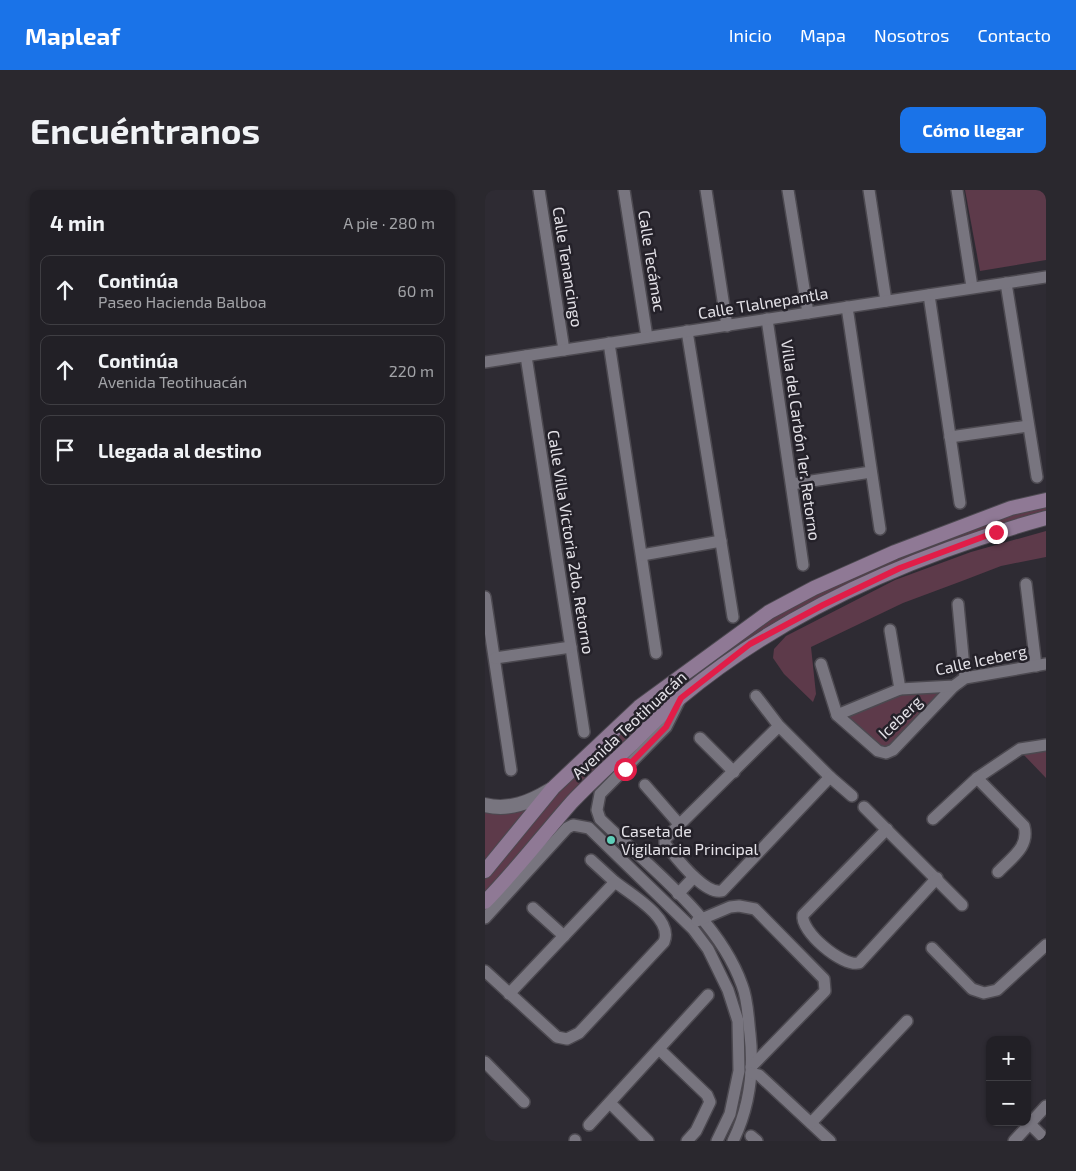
<!DOCTYPE html>
<html lang="es">
<head>
<meta charset="utf-8">
<style>
	body { margin:0; font-family:"Exo 2",sans-serif; background:#2a282e; color:#f1f3f6 }
	.controls { position:absolute; right:15px; bottom:15px; display:grid; overflow:hidden; border-radius:10px; box-shadow:0 1px 4px #0004 }
	.controls button { width:45px; height:45px; display:grid; place-items:center; padding:0; border:0; border-bottom:1px solid #3f3e43; background:#222026; color:#f1f3f6; font:25px sans-serif }
	.stop { position:absolute; width:15px; height:15px; margin:-11px; border:4px solid #e11d48; border-radius:50%; background:#fff }
	.stop.end { background:#e11d48; border-color:#fff; box-shadow:0 1px 5px #0008 }
	.list { margin:0; padding:0; list-style:none }
	h2 { display:flex; justify-content:space-between; align-items:center; height:65px; margin:0; padding:0 20px; font-size:21px }
	h2 small { font-size:16px; font-weight:400; color:#a2a3a7 }
	.list li { display:grid; grid-template-columns:32px 1fr auto; gap:15px; align-items:center; box-sizing:border-box; height:70px; margin:0 10px 10px; padding:0 10px; border:1px solid #3f3e43; border-radius:10px }
	.list b { display:block; font-size:19px; white-space:nowrap }
	.list p { margin:0; font-size:16px; white-space:nowrap; color:#a2a3a7 }
	.list em { font-size:16px; font-style:normal; color:#a2a3a7 }
	.icon { flex:none; width:28px; height:28px; fill:none; stroke:currentColor; stroke-width:2; stroke-linecap:round; stroke-linejoin:round }
	.map { position:relative; flex:none; width:561px; height:951px; overflow:hidden; border-radius:10px }
	header { display:flex; align-items:center; gap:30px; box-sizing:border-box; height:70px; padding:0 25px; background:#1a73e8; color:#fff }
	header strong { font-size:24px }
	nav { display:flex; gap:28px; margin-inline-start:auto; font-size:18px }
	.intro { display:flex; align-items:center; justify-content:space-between; box-sizing:border-box; height:120px; padding:0 30px }
	h1 { margin:0; font-size:35px }
	.button { padding:12px 22px; border-radius:10px; background:#1a73e8; color:#fff; font-size:18px; font-weight:700 }
	main { display:flex; gap:30px; padding:0 30px }
	aside { flex:1; background:#222026; border-radius:10px; box-shadow:0 1px 4px #0004 }
	.map>svg:first-child { display:block }
	.green { fill:#5d3a4a }
	.lines { fill:none; stroke-linecap:round; stroke-linejoin:round }
	.minor-casing { stroke:#4c4950; stroke-width:14 }
	.tertiary-casing { stroke:#4c4950; stroke-width:16 }
	.secondary-casing { stroke:#4c4950; stroke-width:16 }
	.minor { stroke:#78757f; stroke-width:11 }
	.tertiary { stroke:#78757f; stroke-width:14 }
	.secondary { stroke:#8f7995; stroke-width:14 }
	.route { stroke:#e11d48; stroke-width:6 }
	.poi-dot { fill:#5eceb8; stroke:#242129; stroke-width:2 }
	.labels { text-anchor:middle; stroke-width:5; stroke-linejoin:round; paint-order:stroke }
	.street-label { font-size:16px; fill:#e4e2e8; stroke:#242129 }
	.poi-label { font-size:16px; fill:#e4e2e8; stroke:#242129; text-anchor:start }
</style>
</head>
<body>
<header>
<strong>Mapleaf</strong>
<nav><a>Inicio</a><a>Mapa</a><a>Nosotros</a><a>Contacto</a></nav>
</header>
<div class="intro"><h1>Encuéntranos</h1><a class="button">Cómo llegar</a></div>
<main>
<aside>
<h2>4 min<small>A pie · 280 m</small></h2>
<ul class="list">
<li><svg class="icon" aria-label="ahead" viewBox="0 0 24 24"><path d="M12 20V5M6 11l6-6 6 6"/></svg><div><b>Continúa</b><p>Paseo Hacienda Balboa</p></div><em>60 m</em></li>
<li><svg class="icon" aria-label="ahead" viewBox="0 0 24 24"><path d="M12 20V5M6 11l6-6 6 6"/></svg><div><b>Continúa</b><p>Avenida Teotihuacán</p></div><em>220 m</em></li>
<li><svg class="icon" aria-label="arrive" viewBox="0 0 24 24"><path d="M6 21V4h12l-3 4 3 4H6"/></svg><div><b>Llegada al destino</b></div></li>
</ul>
</aside>
<div class="map">
<svg width="561" height="951" viewBox="0 0 561 951">
	<rect width="100%" height="100%" fill="#2e2b33"/>
	<g class="green">
		<polygon points="480,0 561,0 561,70 495,81"/>
		<polygon points="561,314 561,325 513,339 290,437 195,504 0,705 0,686 69,602 164,514 292,421 394,372 527,321"/>
		<polygon points="561,341 561,367 516,376 477,391 418,413 326,457 331,504 328,512 299,484 288,468 289,459 301,446 410,390 486,362"/>
		<polygon points="459,500 408,560 393,561 360,525 417,503"/>
		<polygon points="561,558 561,588 536,562"/>
		<polygon points="0,617 44,619 0,678"/>
	</g>
	<g class="lines">
		<g class="minor-casing">
			<g id="minor">
				<polyline points="54,0 79,160"/>
				<polyline points="139,0 162,147"/>
				<polyline points="221,0 242,136"/>
				<polyline points="303,0 323,123"/>
				<polyline points="384,0 401,111"/>
				<polyline points="472,0 487,97"/>
				<polyline points="521,93 552,287"/>
				<polyline points="444,105 475,313"/>
				<polyline points="362,117 395,339"/>
				<polyline points="282,129 318,375"/>
				<polyline points="202,141 248,427"/>
				<polyline points="124,153 171,463"/>
				<polyline points="41,166 99,542"/>
				<polyline points="0,172 561,87"/>
				<polyline points="465,247 543,236"/>
				<polyline points="307,294 386,282"/>
				<polyline points="157,365 236,351"/>
				<polyline points="541,394 551,476"/>
				<polyline points="0,407 26,580"/>
				<polyline points="473,414 480,488"/>
				<polyline points="405,440 415,499"/>
				<polyline points="10,468 86,457"/>
				<polyline points="336,474 352,525 393,561 401,563 408,560 469,496"/>
				<path d="M 271,506 L 294,536 L 345,587 L 237,701 C 219,705 191,667 180,654 L 180,649 L 294,536"/>
				<path d="M 195,509 L 181,537 L 115,604 L 112,620 L 115,629 C 164,677 234,729 257,795 C 263,810 263,828 265,844 C 269,880 264,918 248,951"/>
				<polyline points="352,525 415,499 469,496 480,488 561,474"/>
				<polyline points="215,548 249,582"/>
				<polyline points="345,587 367,606"/>
				<path d="M 492,588 L 539,636 C 545,657 526,668 513,682"/>
				<polyline points="160,595 194,634"/>
				<polyline points="379,617 477,715"/>
				<polyline points="448,629 492,588 535,559 561,555"/>
				<path d="M 402,639 L 318,725 C 315,741 357,777 374,773 L 452,688"/>
				<polyline points="106,670 130,692"/>
				<polyline points="193,704 209,687"/>
				<polyline points="48,718 79,746"/>
				<polyline points="0,728 82,638 88,635 104,638 208,739 223,759 243,800 253,831 254,881 245,924 232,951"/>
				<polyline points="212,731 245,717 254,716 270,719 339,789 340,801 266,877"/>
				<polyline points="447,758 487,799 499,803 512,800 561,755"/>
				<path d="M 0,781 L 72,847 L 82,849 L 94,843 L 179,752 C 189,729 146,704 130,692 L 24,804"/>
				<polyline points="174,859 222,905 225,912 211,941 202,951"/>
				<polyline points="0,872 39,912"/>
				<polyline points="266,883 274,885 345,951"/>
				<polyline points="125,913 163,951"/>
				<polyline points="326,933 422,831"/>
				<polyline points="545,934 561,950"/>
				<polyline points="104,935 223,805"/>
				<polyline points="266,946 272,951"/>
				<polyline points="90,951 90,950"/>
				<polyline points="529,951 561,916"/>
			</g>
		</g>
		<g class="tertiary-casing">
			<path id="tertiary" d="M 0,615 C 24,621 45,612 65,600"/>
		</g>
		<g class="secondary-casing">
			<g id="secondary">
				<polyline points="0,681 68,598 154,517 284,422 329,398 410,362 526,318 561,310"/>
				<path d="M 0,712 C 31,680 58,645 87,612 C 106,592 127,573 147,554 C 163,538 179,521 196,507 C 301,420 431,364 561,328"/>
			</g>
		</g>
		<use href="#minor" class="minor"/>
		<use href="#tertiary" class="tertiary"/>
		<use href="#secondary" class="secondary"/>
	</g>
	<g class="lines">
		<polyline class="route" points="140,579 181,537 196,508 265,454 338,415 415,378 511,342"/>
	</g>
	<circle class="poi-dot" cx="126" cy="650" r="5"/>
	<g class="labels">
		<g class="street-label">
			<text transform="translate(167 71) rotate(81)" y="6">Calle Tecámac</text>
			<text transform="translate(83 77) rotate(81)" y="6">Calle Tenancingo</text>
			<text transform="translate(278 113) rotate(-9)" y="6">Calle Tlalnepantla</text>
			<text transform="translate(316 250) rotate(82)" y="6">Villa del Carbón 1er. Retorno</text>
			<text transform="translate(86 352) rotate(81)" y="6">Calle Villa Victoria 2do. Retorno</text>
			<text transform="translate(496 470) rotate(-12)" y="6">Calle Iceberg</text>
			<text transform="translate(415 527) rotate(-44)" y="6">Iceberg</text>
			<text transform="translate(144 535) rotate(-43)" y="6">Avenida Teotihuacán</text>
		</g>
		<g class="poi-label">
			<text x="136" y="647">Caseta de<tspan x="136" dy="18">Vigilancia Principal</tspan></text>
		</g>
	</g>
</svg>
<div class="controls">
<button>+</button>
<button>−</button>
</div>
<div class="stop" style="left:140px;top:579px"></div>
<div class="stop end" style="left:511px;top:342px"></div>
</div>
</main>
</body>
</html>
